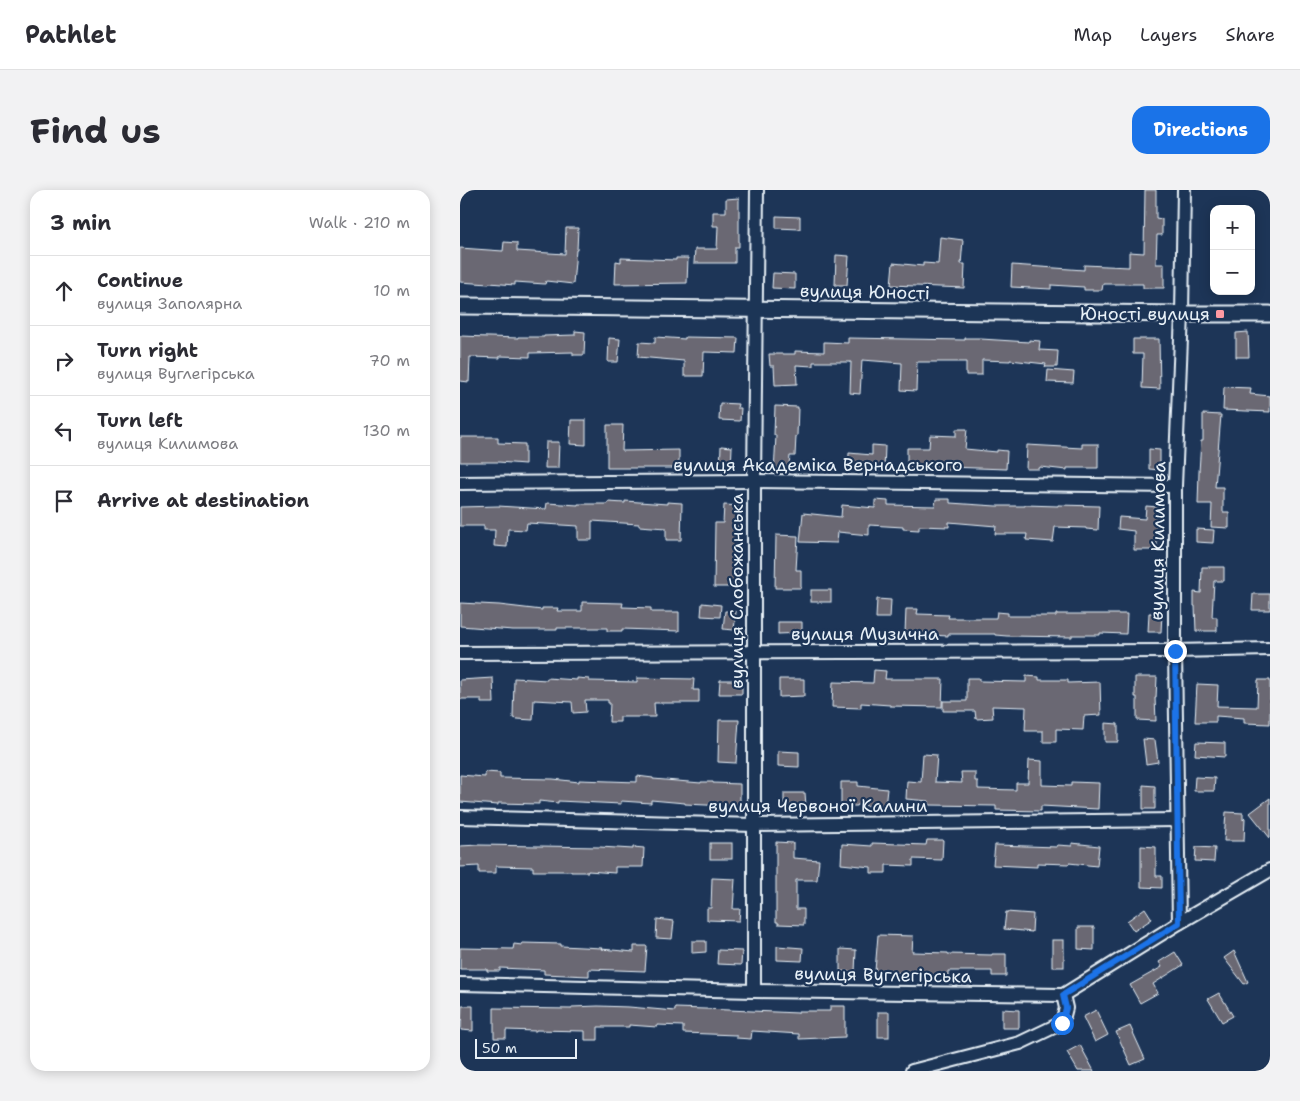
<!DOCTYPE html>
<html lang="en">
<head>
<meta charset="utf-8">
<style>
	body { margin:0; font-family:"Shantell Sans",sans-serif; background:#f2f2f3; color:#2b2b33 }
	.controls { position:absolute; right:15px; top:15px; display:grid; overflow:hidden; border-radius:10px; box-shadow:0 2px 12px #0003 }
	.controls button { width:45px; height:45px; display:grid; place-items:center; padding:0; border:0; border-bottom:1px solid #e1e1e2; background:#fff; color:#2b2b33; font:25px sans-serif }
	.scale { position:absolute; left:15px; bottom:12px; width:102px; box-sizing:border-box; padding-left:5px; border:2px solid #e8f1f8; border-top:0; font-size:14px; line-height:18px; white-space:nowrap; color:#e8f1f8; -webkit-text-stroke:4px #1d3557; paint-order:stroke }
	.stop { position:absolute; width:15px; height:15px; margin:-11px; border:4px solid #1a73e8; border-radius:50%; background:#fff }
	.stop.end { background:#1a73e8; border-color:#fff; box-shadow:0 1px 5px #0008 }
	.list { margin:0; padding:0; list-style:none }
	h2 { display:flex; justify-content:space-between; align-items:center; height:65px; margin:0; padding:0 20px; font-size:21px }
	h2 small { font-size:16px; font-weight:400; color:#7c7c81 }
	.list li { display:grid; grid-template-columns:32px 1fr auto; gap:15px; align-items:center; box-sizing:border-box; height:70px; padding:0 20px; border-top:1px solid #e1e1e2 }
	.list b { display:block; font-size:19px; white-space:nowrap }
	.list p { margin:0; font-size:16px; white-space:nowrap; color:#7c7c81 }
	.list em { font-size:16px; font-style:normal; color:#7c7c81 }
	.icon { flex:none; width:28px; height:28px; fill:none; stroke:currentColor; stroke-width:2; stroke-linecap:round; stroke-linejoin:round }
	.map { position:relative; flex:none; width:810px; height:881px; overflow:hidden; border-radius:15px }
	header { display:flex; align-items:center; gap:30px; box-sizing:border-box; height:70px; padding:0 25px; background:#fff; border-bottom:1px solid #e1e1e2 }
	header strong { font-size:24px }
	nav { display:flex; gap:28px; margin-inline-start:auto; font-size:18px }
	.intro { display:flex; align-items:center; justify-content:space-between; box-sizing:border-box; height:120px; padding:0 30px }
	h1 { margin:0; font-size:35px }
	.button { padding:12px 22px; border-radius:15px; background:#1a73e8; color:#fff; font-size:18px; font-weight:700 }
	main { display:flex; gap:30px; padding:0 30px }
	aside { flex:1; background:#fff; border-radius:15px; box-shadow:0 2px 12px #0003 }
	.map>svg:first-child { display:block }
	.building { fill:#6a6873; stroke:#e8f1f8 }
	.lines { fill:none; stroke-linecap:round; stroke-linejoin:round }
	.minor-casing { stroke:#e8f1f8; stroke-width:16 }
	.tertiary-casing { stroke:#e8f1f8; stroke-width:19 }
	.minor { stroke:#1d3557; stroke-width:12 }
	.tertiary { stroke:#1d3557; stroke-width:15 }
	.route { stroke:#1a73e8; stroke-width:6 }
	.poi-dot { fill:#ff9aa2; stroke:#1d3557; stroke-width:2 }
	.labels { text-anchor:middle; stroke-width:4.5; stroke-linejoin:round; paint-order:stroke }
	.street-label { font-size:18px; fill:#e8f1f8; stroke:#1d3557 }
	.poi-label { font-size:18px; fill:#e8f1f8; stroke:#1d3557; text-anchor:end }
</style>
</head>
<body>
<header>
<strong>Pathlet</strong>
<nav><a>Map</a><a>Layers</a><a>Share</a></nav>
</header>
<div class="intro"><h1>Find us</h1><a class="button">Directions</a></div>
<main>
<aside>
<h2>3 min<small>Walk · 210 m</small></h2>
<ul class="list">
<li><svg class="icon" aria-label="ahead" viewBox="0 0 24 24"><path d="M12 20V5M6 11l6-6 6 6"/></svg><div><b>Continue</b><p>вулиця Заполярна</p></div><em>10 m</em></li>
<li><svg class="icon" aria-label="right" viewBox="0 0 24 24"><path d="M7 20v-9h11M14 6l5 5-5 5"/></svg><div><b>Turn right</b><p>вулиця Вуглегірська</p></div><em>70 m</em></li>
<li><svg class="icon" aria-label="left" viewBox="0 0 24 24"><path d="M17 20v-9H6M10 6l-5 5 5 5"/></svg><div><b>Turn left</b><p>вулиця Килимова</p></div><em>130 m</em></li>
<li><svg class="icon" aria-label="arrive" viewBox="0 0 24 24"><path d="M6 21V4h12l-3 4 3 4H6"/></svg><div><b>Arrive at destination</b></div></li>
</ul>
</aside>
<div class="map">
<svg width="810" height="881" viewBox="0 0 810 881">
	<rect width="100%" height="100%" fill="#1d3557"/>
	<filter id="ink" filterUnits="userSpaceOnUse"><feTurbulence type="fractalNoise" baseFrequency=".02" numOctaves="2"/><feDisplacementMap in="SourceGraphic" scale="10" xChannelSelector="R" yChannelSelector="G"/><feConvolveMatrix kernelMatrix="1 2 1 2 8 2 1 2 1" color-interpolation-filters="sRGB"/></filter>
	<g filter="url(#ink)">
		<g class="building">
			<polygon points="685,0 696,0 696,28 702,29 702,45 697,45 696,74 704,74 704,98 683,98 683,94 643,94 642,100 624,100 624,97 591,95 591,99 551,97 552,75 624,80 624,75 669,77 669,62 684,63"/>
			<polygon points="279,8 279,57 275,57 275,73 234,73 235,59 257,59 258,36 253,36 253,22 266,22 266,9"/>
			<polygon points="316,26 340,27 340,39 316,38"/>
			<polygon points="106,38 118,38 117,60 116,60 113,94 86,91 85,94 55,92 55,95 29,93 29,94 0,92 0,58 43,61 44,52 57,53 57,61 105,64"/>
			<polygon points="480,47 503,50 501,74 505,74 504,98 431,95 433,73 463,76 463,73 478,74"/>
			<polygon points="376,65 389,66 387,95 375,95"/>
			<polygon points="161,68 216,70 216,68 228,68 227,93 155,94 156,71 161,72"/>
			<polygon points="313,83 335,84 335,99 312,98"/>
			<polygon points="115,141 125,142 124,165 113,165 113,162 70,163 70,167 40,166 40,168 10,167 9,192 0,191 0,146 58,148 58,147 84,147 84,146 115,145"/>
			<polygon points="788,142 789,167 776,167 776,143"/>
			<polygon points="195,147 225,149 225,147 278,148 277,163 244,162 243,186 224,186 224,171 178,167 179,152 195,153"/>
			<polygon points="149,148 160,149 158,172 148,172"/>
			<polygon points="388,148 505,150 505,148 521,148 521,149 569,152 569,150 580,151 579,160 598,161 597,177 585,177 586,174 550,170 550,171 522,170 522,185 506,185 506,172 457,172 456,201 441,200 442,173 402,170 400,204 390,203 391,172 353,172 353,176 336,175 337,194 315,195 314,176 310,176 309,164 335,164 335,161 364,162 364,152 388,153"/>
			<polygon points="673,149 699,149 700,199 682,198 683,164 673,164"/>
			<polygon points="588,180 614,182 613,193 587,192"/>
			<polygon points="764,197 791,198 790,204 810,206 810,222 763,220"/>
			<polygon points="260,213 278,214 277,218 281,218 280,231 259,230"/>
			<polygon points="315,216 338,217 337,246 336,246 335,266 330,266 328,283 314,283 316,245 314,245"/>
			<polygon points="743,224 761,225 755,297 763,297 763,322 769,322 769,338 751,337 752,314 738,314 739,282 741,251 743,251"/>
			<polygon points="111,230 126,230 126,255 110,254"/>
			<polygon points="147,235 163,235 162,261 219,260 219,278 147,278"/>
			<polygon points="496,239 507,239 505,259 537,262 537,260 547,261 546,279 489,277 489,280 477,281 477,278 447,278 447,258 469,258 470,245 496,246"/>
			<polygon points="0,247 38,247 38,253 65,254 65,274 38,272 0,272"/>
			<polygon points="86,252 99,252 98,278 85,278"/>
			<polygon points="622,254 638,254 638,278 607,278 607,280 580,277 579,279 566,279 567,255 622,258"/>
			<polygon points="412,255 425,256 424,281 388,280 389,263 412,265"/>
			<polygon points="261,256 272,257 271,279 260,278"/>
			<polygon points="689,259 700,260 700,280 689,279"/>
			<polygon points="476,309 490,309 490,313 536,316 565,316 565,315 598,316 598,315 639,316 638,340 626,339 626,338 595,337 593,352 566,350 567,344 535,344 536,336 489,332 489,337 459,336 459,340 443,339 443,337 409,335 409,345 378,342 377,353 340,352 343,323 381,327 382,315 415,318 415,310 428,311 428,315 475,316"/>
			<polygon points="165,311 207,314 207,312 222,313 221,350 206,350 206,338 179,336 179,334 132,331 132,350 118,350 118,336 67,333 66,340 48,339 47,357 34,356 35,340 24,340 24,336 0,336 0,317 38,316 86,319 87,313 118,315 118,314 148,314 148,312 165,313"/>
			<polygon points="264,315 281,316 280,336 278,335 277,397 254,397 255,333 263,333"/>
			<polygon points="686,316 698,317 696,346 697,346 697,360 674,360 674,341 658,339 659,327 685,329"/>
			<polygon points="736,339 754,340 753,353 736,352"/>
			<polygon points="316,345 338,346 336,380 341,380 341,398 315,398"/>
			<polygon points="742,377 764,377 764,391 754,391 752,427 757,427 757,441 736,441 735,416 734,416 734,402 741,403"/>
			<rect x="351" y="400" width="20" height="12"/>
			<polygon points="793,404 810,404 810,420 792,420"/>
			<polygon points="417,409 431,410 430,428 416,428"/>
			<polygon points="122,412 163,413 162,417 191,418 191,422 219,422 219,441 162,439 162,441 147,441 147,438 97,438 97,440 53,440 0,436 0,413 39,415 82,420 82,418 98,418 97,421 122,421"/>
			<polygon points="242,413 261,415 260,427 241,426"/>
			<polygon points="446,419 458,419 457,424 489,425 488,428 536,428 537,422 548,423 548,426 596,426 596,424 667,424 666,444 640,443 640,445 612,445 612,447 547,446 535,445 535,444 488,444 488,446 471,445 471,443 445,443"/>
			<polygon points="265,421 276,422 274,440 263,439"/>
			<polygon points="689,423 702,423 701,442 688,442"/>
			<polygon points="318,432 342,432 342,443 318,444"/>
			<polygon points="414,480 426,481 425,489 483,489 482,517 430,516 430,515 401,513 401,518 372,517 373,492 413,493"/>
			<polygon points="566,486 579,487 579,490 608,490 608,493 640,492 641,525 624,526 623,540 596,539 596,552 583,552 583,541 565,541 566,517 532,516 533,528 516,529 515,521 483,521 483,511 507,511 507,488 519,488 519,491 566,492"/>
			<polygon points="675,487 697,487 696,508 695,508 696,531 677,530 677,507 675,507"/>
			<polygon points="33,488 34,513 21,513 21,509 0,509 0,490"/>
			<polygon points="54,488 87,490 87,488 117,490 117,488 129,489 129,491 177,492 177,488 234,489 233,500 239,500 239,513 194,513 195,527 160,527 160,532 149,532 150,513 148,513 148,510 125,510 126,522 113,523 112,512 74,510 73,530 57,529 53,528"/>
			<polygon points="319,489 344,489 344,506 319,507"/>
			<polygon points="260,490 282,490 282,504 259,504"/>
			<polygon points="798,490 810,490 810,534 784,533 784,528 756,526 756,532 735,532 737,494 758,495 757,516 797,517"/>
			<polygon points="259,530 279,530 276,573 258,572"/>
			<polygon points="645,533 658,534 658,552 645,552"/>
			<polygon points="683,549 695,550 698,572 686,574"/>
			<polygon points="736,552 765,553 765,567 735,565"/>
			<polygon points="318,561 339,562 339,577 318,576"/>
			<polygon points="463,564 477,565 475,592 502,593 501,582 515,582 515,591 518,591 518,599 556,600 556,593 568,593 569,570 582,571 582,595 611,596 611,592 639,593 638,619 581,616 581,621 536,620 536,616 469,615 469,611 446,609 447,591 461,592"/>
			<polygon points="25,582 40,583 40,588 93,589 119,592 119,590 177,592 177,586 193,588 193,589 241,593 241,592 253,592 253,593 280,594 280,618 267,617 267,616 225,614 225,613 191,610 191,613 161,611 161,614 98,611 98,613 79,611 79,614 38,613 38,615 0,612 0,585 25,587"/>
			<polygon points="735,587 755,588 754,601 734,601"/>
			<polygon points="381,592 398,592 398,596 427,599 425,617 397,615 397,616 381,616"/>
			<polygon points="683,595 695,596 695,619 683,619"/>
			<polygon points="324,603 345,603 346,616 324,616"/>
			<polygon points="810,608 810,648 790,623"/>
			<polygon points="766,622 783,623 783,630 785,628 784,651 764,651"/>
			<polygon points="467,650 483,650 482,670 453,669 453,676 426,675 426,683 411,683 411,677 381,674 382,654 412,656 412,653 466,655"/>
			<polygon points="316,652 333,653 333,668 359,670 357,690 336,690 336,719 344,719 344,735 318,734 318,732 316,732"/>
			<rect x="250" y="653" width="22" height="16"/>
			<polygon points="612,653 639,656 637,676 609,673 609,674 577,673 577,677 533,675 535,655 597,657 597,655 612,656"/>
			<polygon points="19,655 140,657 173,659 173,657 184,658 183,677 155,677 155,683 128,681 128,682 111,682 111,681 73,681 73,677 36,676 36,683 19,683 19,676 0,677 0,656"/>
			<polygon points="681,656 696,657 696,686 702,686 702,698 681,697"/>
			<polygon points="736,657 755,658 754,672 735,671"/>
			<polygon points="252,688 275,689 273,719 280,719 279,731 247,730 247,718 251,718"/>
			<polygon points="685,718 692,729 674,741 667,731"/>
			<polygon points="546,722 573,724 572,742 544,739"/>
			<polygon points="197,729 214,731 212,749 196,748"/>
			<polygon points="618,737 634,737 634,760 618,759"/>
			<polygon points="418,745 453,746 452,762 488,763 488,764 532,765 532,764 546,764 546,786 532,786 532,781 488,781 488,786 415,781"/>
			<rect x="592" y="750" width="12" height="27"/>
			<polygon points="232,751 246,751 246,762 232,763"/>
			<polygon points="62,753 101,754 101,756 142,758 141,759 174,762 174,756 187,756 185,781 129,779 129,786 84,784 84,780 40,778 40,781 27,781 27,779 0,779 0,758 53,759 54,754 62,755"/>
			<polygon points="317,756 343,758 342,771 317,770"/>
			<polygon points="380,759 396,760 395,782 380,781"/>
			<polygon points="258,760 282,761 281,775 257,774"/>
			<polygon points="774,761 788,792 784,794 764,768"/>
			<polygon points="715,762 723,775 693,794 698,803 680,813 670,795 702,777 699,772"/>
			<polygon points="759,803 773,826 762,832 748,809"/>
			<polygon points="2,816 13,816 13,841 1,840"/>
			<polygon points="138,816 169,817 215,821 215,818 245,819 338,823 338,821 370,821 370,816 385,816 385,847 339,849 339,844 292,841 291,849 276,848 276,845 223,843 223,836 197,835 197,837 169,835 169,837 138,837 138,850 125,850 125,841 76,840 76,841 46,840 46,848 34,848 34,818 112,819 112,817"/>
			<polygon points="542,819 559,820 559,838 542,838"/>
			<polygon points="636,820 648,845 635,852 623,827"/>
			<rect x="418" y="822" width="11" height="25"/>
			<polygon points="670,836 685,869 671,875 656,842"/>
			<polygon points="620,855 634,881 618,881 607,862"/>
		</g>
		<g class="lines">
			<g class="minor-casing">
				<g id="minor">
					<polyline points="0,293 294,291 715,296"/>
					<polyline points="0,463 715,461 810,459"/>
					<polyline points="0,627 294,635 717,630"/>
					<polyline points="719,733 715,461 715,296 722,124 724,0"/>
					<polyline points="0,794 294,801 603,805 719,733 810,680"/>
					<polyline points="294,801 294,291 297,0"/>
					<polyline points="452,881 560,853 602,833 606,818 603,805"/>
				</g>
			</g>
			<g class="tertiary-casing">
				<polyline id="tertiary" points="0,116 722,124 810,124"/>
			</g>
			<use href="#minor" class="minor"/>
			<use href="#tertiary" class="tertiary"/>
		</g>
	</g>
	<g class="lines" filter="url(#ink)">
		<polyline class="route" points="602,833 606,818 603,805 719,733 715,461"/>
	</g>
	<rect class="poi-dot" x="755" y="119" width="10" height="10" rx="2.5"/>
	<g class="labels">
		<g class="street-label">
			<text transform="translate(405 102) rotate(1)" y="6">вулиця Юності</text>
			<text x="358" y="281">вулиця Академіка Вернадського</text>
			<text transform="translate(698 351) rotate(-89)" y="6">вулиця Килимова</text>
			<text transform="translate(277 401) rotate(-90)" y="6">вулиця Слобожанська</text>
			<text x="405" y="450">вулиця Музична</text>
			<text x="358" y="622">вулиця Червоної Калини</text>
			<text transform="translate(423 785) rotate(1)" y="6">вулиця Вуглегірська</text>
		</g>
		<g class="poi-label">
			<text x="750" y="130">Юності вулиця</text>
		</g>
	</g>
</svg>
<div class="controls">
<button>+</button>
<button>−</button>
</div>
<div class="scale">50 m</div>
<div class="stop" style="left:602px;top:833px"></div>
<div class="stop end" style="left:715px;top:461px"></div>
</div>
</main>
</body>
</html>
